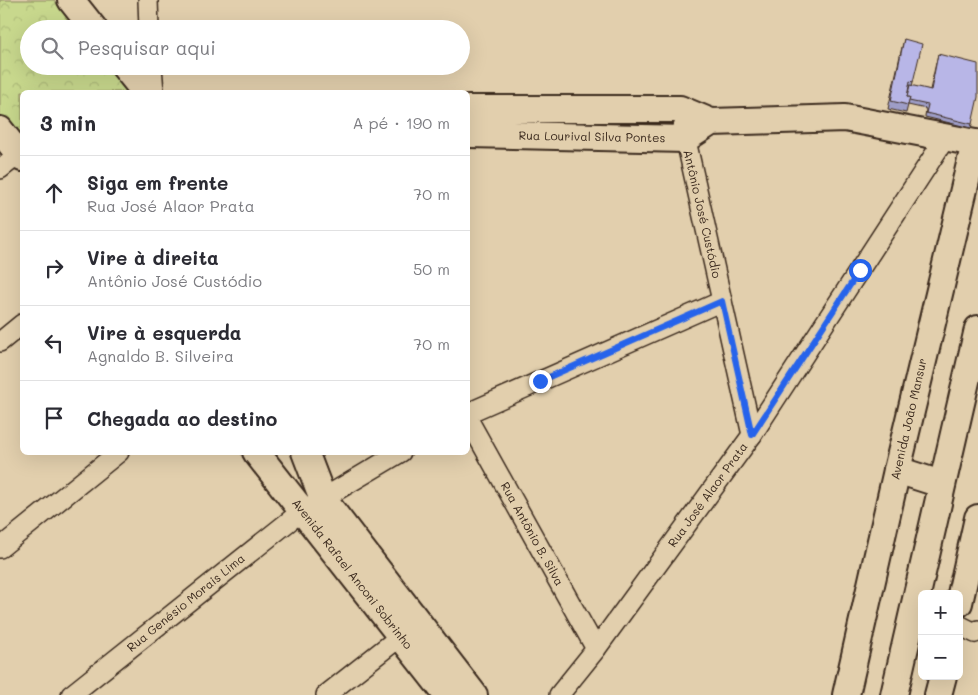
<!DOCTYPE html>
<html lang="pt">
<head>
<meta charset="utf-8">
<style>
	body { margin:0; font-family:Mali,sans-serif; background:#f2f2f3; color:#2b2b33 }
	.controls { position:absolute; right:15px; bottom:15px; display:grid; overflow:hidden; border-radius:8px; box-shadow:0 5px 20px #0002 }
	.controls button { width:45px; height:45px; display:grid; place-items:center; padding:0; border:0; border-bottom:1px solid #e1e1e2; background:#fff; color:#2b2b33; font:25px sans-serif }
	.stop { position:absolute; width:15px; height:15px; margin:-11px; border:4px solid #2563eb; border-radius:50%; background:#fff }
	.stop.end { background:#2563eb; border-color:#fff; box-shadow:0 1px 5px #0008 }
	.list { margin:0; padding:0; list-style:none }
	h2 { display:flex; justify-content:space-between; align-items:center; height:65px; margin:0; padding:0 20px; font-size:21px }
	h2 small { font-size:16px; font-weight:400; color:#7c7c81 }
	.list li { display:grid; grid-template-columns:32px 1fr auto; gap:15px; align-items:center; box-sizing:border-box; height:75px; padding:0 20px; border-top:1px solid #e1e1e2 }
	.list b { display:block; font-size:19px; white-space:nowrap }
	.list p { margin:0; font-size:16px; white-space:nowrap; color:#7c7c81 }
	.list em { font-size:16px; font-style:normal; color:#7c7c81 }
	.icon { flex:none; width:28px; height:28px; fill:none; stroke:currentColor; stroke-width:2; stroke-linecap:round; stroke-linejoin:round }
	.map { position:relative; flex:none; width:978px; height:695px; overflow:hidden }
	.search { position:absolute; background:#fff; box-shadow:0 5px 20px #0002; left:20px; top:20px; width:450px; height:55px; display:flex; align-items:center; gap:12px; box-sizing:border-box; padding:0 18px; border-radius:28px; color:#7c7c81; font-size:19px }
	.panel { position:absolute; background:#fff; box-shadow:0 5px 20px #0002; left:20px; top:90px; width:450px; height:365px; border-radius:8px }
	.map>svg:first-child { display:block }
	.park { fill:url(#park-crowns); stroke:#828156 }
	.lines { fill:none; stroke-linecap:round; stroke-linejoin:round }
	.street-casing { stroke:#3b2a1e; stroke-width:22 }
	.secondary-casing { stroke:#3b2a1e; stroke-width:30 }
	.street { stroke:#e2cfad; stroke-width:19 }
	.secondary { stroke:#e2cfad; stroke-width:26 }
	.wall { fill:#9e9dc7; stroke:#3b2a1e }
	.building { fill:#b8b6e7; stroke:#3b2a1e }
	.route { stroke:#2563eb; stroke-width:6 }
	.labels { text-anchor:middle; stroke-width:4; stroke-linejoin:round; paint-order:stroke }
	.street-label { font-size:12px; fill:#3b2a1e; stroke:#e2cfad }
</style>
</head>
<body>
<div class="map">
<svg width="978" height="695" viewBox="0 0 978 695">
	<defs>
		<pattern id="park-crowns" width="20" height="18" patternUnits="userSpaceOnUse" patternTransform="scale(1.25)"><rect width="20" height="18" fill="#c8d88d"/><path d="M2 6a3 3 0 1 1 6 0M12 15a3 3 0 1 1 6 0" fill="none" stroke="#adba79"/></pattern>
	</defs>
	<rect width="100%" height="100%" fill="#e2cfad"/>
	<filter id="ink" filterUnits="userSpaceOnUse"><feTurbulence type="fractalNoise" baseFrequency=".02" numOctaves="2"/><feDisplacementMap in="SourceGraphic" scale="10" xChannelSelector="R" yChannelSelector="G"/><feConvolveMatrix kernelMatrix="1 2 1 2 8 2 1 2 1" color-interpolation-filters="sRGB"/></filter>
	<g filter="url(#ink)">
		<polygon class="park" points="0,0 54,0 77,29 29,29 29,66 107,66 128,92 22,92 22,147 0,118"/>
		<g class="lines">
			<g class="street-casing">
				<g id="street">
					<polyline points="148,0 149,29"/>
					<polyline points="152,66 154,92"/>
					<polyline points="683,127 752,435"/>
					<polyline points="0,169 19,154"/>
					<polyline points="0,342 22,324"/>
					<polyline points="468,413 722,301"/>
					<polyline points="468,419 596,649"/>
					<polyline points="0,548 119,452"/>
					<polyline points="959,625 975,633 978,630"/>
					<polyline points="71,695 302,511 401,452"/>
					<polyline points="326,695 411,628"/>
					<polyline points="559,695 596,649 752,435 946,137"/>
				</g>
			</g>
			<g class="secondary-casing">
				<g id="secondary">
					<polyline points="71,0 94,29"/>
					<polyline points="124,66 145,92"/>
					<polyline points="468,109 680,109 711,122 845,118 975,143"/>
					<polyline points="0,130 22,158"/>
					<polyline points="468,134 685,139 711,122"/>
					<polyline points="256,452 447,695"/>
					<polyline points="305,452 323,499 474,695"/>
					<polyline points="897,470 941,484"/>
					<polyline points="959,603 978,518"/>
					<polyline points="846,695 897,470 975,143"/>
					<polyline points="894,695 978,329"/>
					<polyline points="938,695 943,676"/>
				</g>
			</g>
			<use href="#street" class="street"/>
			<use href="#secondary" class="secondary"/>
		</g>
		<polygon class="wall" points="904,39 913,82 912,86 930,90 938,54 972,124 971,128 925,117 926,109 908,105 906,113 888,109 902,47"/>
		<g class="building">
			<polygon points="904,39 922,44 913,82 910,81 907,97 910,97 908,105 891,101"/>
			<polygon points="938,54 978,64 978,97 972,124 926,113 928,105 909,101 910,97 907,97 910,85 931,90"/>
		</g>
	</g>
	<g class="lines" filter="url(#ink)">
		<polyline class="route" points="540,381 722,301 752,435 860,270"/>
	</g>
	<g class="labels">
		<g class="street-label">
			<text transform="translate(592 137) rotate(1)" y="4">Rua Lourival Silva Pontes</text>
			<text transform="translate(702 214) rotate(77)" y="4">Antônio José Custódio</text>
			<text transform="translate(909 419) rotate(-77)" y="4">Avenida João Mansur</text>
			<text transform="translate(708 495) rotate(-54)" y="4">Rua José Alaor Prata</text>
			<text transform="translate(532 534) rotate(61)" y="4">Rua Antônio B. Silva</text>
			<text transform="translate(352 574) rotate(52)" y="4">Avenida Rafael Anconi Sobrinho</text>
			<text transform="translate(186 603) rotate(-39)" y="4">Rua Genésio Morais Lima</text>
		</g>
	</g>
</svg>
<div class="controls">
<button>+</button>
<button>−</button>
</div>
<div class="stop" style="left:860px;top:270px"></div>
<div class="stop end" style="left:540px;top:381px"></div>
<div class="search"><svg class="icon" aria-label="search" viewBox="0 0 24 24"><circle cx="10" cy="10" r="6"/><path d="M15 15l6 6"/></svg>Pesquisar aqui</div>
<section class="panel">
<h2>3 min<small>A pé · 190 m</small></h2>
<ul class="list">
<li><svg class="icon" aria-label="ahead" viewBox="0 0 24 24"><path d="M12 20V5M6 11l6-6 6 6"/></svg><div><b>Siga em frente</b><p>Rua José Alaor Prata</p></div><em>70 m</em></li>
<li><svg class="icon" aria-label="right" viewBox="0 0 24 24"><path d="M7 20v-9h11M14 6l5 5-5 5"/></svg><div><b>Vire à direita</b><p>Antônio José Custódio</p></div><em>50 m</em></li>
<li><svg class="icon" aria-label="left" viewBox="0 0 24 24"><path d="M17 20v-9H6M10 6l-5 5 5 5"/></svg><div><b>Vire à esquerda</b><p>Agnaldo B. Silveira</p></div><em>70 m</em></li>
<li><svg class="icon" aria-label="arrive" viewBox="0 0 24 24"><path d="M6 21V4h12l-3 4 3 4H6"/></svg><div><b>Chegada ao destino</b></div></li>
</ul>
</section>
</div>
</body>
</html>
